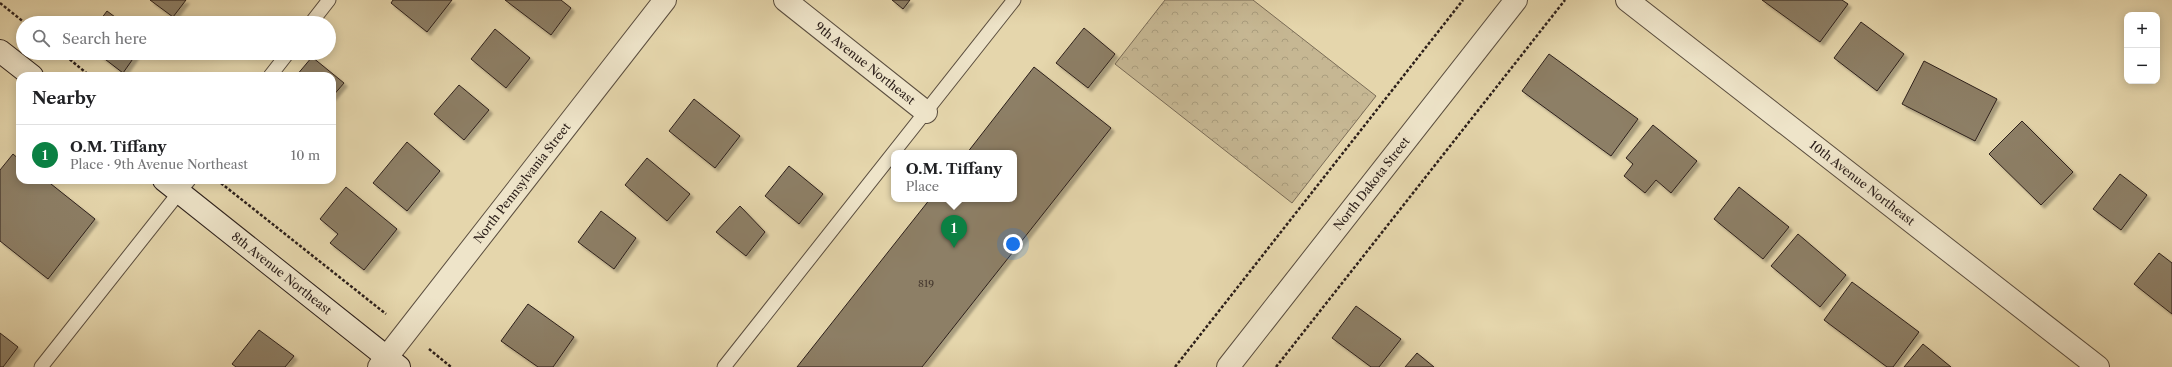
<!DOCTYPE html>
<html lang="en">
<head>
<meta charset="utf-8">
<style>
	body { margin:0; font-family:"Libre Caslon Text",serif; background:#f6f6f6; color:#202124 }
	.controls { position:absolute; right:12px; top:12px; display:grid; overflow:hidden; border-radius:8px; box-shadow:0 2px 10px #0003 }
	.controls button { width:36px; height:36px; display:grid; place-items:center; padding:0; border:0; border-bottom:1px solid #e0e0e0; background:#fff; color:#202124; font:20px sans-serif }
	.you { position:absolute; left:1013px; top:244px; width:14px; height:14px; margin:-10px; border:3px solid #fff; border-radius:50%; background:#1a73e8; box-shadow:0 0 0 6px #1a73e833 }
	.badge { display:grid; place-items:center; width:26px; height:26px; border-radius:50%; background:#0b8043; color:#fff; font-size:13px; font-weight:700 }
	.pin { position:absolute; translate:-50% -33px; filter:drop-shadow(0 1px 2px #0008) }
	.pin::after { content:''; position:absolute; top:21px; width:14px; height:12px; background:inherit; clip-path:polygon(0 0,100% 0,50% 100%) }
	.popup { position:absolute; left:891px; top:150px; width:126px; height:52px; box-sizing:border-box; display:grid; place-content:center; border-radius:8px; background:#fff; filter:drop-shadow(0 1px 3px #0005); font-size:13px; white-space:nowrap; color:#757577 }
	.popup b { font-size:15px; color:#202124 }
	.popup::after { content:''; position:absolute; left:50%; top:100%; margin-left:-8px; border:8px solid transparent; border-top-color:#fff }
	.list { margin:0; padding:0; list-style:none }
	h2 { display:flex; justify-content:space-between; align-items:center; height:52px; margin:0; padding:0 16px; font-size:17px }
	h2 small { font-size:13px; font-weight:400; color:#757577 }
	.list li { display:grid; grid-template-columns:26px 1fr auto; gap:12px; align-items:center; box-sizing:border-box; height:60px; padding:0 16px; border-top:1px solid #e0e0e0 }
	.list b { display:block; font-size:15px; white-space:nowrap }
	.list p { margin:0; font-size:13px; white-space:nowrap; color:#757577 }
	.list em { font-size:13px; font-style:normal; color:#757577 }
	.icon { flex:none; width:22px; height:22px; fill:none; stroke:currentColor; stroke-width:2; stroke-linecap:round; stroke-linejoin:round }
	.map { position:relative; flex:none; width:2172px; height:367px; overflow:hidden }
	.search { position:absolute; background:#fff; box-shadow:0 2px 10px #0003; left:16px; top:16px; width:320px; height:44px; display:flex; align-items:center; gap:10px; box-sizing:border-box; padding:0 14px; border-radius:22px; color:#757577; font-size:15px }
	.panel { position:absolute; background:#fff; box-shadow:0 2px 10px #0003; left:16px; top:72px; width:320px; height:112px; border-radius:12px }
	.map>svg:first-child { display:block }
	.park { fill:url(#park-crowns); stroke:#7a6c57 }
	.building { fill:#8d7f66; stroke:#2d201b; filter:url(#shadow) }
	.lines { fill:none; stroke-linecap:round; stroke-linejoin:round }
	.service-casing { stroke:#5b4e3f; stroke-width:15 }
	.minor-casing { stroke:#5b4e3f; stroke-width:24 }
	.tertiary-casing { stroke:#5b4e3f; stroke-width:24 }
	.secondary-casing { stroke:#2d201b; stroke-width:24 }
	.path { stroke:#2d201b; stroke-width:2.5; stroke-dasharray:3 2; stroke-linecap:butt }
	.service { stroke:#eee4c9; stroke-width:13 }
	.minor { stroke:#eee4c9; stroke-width:22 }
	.tertiary { stroke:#eee4c9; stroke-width:22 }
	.secondary { stroke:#eee4c9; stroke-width:22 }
	.labels { text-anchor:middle; stroke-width:3; stroke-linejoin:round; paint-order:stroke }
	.number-label { font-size:10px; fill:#45382e }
	.street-label { font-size:12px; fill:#2d201b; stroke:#eee4c9 }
</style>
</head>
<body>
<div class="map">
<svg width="2172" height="367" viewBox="0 0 2172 367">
	<defs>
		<pattern id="park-crowns" width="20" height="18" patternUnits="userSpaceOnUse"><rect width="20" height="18" fill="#c6b793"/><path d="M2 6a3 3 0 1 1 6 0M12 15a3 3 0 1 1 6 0" fill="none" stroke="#aa9d7e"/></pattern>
		<filter id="shadow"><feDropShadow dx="3.5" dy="3.5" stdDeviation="1" flood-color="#0004"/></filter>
	</defs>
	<rect width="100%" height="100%" fill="#e5d6ac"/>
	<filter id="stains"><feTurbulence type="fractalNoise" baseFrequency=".005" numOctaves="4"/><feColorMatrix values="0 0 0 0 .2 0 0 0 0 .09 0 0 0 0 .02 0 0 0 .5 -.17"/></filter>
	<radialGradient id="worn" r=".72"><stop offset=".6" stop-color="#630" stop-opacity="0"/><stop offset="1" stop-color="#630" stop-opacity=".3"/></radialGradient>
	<polygon class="park" points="1165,0 1253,0 1376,96 1292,203 1115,64"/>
	<g class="building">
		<polygon points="150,0 186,0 173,17"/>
		<polygon points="393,0 452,0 427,32 391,3"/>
		<polygon points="505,0 561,0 571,8 551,35"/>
		<polygon points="892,0 910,0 903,9"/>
		<polygon points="1762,0 1842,0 1848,4 1820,42"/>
		<polygon points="107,11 123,23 98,23"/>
		<polygon points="1861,22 1904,54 1877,91 1834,58"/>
		<polygon points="1084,28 1115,54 1088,88 1056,63"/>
		<polygon points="495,29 530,58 506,88 471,59"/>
		<polygon points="97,53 137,53 123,73"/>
		<polygon points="1549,54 1638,119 1611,156 1522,91"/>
		<polygon points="312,57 344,83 332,97 332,76 296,76"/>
		<polygon points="1924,61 1997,99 1975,141 1902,104"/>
		<polygon points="1034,67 1111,128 922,367 797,367 930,199 1014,199 1014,153 967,153"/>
		<polygon points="459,85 489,110 464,140 434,114"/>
		<polygon points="694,99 740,136 715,168 669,131"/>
		<polygon points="2022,121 2073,172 2041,205 1989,154"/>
		<polygon points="1653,125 1697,161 1671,193 1656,180 1645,193 1624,176 1633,164 1626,158"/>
		<polygon points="407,142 440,171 407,211 373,183"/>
		<polygon points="13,154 20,160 20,180 46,180 95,219 48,279 0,241 0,170"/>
		<polygon points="647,158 690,194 667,221 625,185"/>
		<polygon points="789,166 823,194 799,224 765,196"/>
		<polygon points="2120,174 2147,195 2121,230 2093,209"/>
		<polygon points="346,187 397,229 364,270 330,243 338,234 320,219"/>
		<polygon points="1739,187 1789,227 1763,259 1714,219"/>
		<polygon points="740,206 765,232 746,256 716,232"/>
		<polygon points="601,211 636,238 614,269 578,242"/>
		<polygon points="1798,234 1846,275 1820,307 1771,266"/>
		<polygon points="2159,253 2172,263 2172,314 2134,284"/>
		<polygon points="1852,282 1919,332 1893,367 1887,367 1824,320"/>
		<polygon points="528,304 574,337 553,367 538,367 501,341"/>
		<polygon points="1356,306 1401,339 1379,367 1371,367 1332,338"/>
		<polygon points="259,330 294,356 285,367 236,367 232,364"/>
		<polygon points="0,333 18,347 3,367 0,367"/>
		<polygon points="1923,344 1951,367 1904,367"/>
		<polygon points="1417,353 1434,367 1405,367"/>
	</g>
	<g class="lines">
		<g class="service-casing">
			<g id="service">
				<polyline points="311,23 329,0"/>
				<polyline points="270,76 288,53"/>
				<polyline points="41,367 189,180"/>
				<polyline points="724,367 1014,0"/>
			</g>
		</g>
		<g class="minor-casing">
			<g id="minor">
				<path id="s1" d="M 785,0 L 926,112"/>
				<path id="s2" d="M 1627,0 L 2098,367"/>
				<path id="s3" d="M 379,367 L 665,0"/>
			</g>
		</g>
		<g class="tertiary-casing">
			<g id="tertiary">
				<path id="s4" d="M 1228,367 L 1516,0"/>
			</g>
		</g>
		<g class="secondary-casing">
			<g id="secondary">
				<polyline points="0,51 32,76"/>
				<path id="s5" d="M 164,180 L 399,367"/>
			</g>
		</g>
		<g class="path">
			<polyline points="0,3 25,23"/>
			<polyline points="62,53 90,76"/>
			<polyline points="217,180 386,314"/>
			<polyline points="429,349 451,367"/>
			<polyline points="1175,367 1463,0"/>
			<polyline points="1276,367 1565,0"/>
		</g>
		<use href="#service" class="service"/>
		<use href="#minor" class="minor"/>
		<use href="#tertiary" class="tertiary"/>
		<use href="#secondary" class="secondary"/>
	</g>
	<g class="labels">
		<g class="number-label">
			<text x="926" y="287">819</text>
		</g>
		<g class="street-label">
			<text dy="4" stroke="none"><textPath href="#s1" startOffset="102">9th Avenue Northeast</textPath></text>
			<text dy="4" stroke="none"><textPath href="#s3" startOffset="233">North Pennsylvania Street</textPath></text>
			<text dy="4" stroke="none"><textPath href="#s4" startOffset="233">North Dakota Street</textPath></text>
			<text dy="4" stroke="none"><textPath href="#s2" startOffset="298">10th Avenue Northeast</textPath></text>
			<text dy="4" stroke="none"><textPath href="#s5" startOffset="150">8th Avenue Northeast</textPath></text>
		</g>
	</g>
	<rect width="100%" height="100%" filter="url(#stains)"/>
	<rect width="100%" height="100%" fill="url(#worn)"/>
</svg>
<div class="controls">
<button>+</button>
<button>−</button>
</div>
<div class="you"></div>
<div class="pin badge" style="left:954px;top:248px">1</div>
<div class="popup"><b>O.M. Tiffany</b>Place</div>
<div class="search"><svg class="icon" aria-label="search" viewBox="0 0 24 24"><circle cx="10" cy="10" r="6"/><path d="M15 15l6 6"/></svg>Search here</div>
<section class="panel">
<h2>Nearby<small></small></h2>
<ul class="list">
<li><span class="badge">1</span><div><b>O.M. Tiffany</b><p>Place · 9th Avenue Northeast</p></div><em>10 m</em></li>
</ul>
</section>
</div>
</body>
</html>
